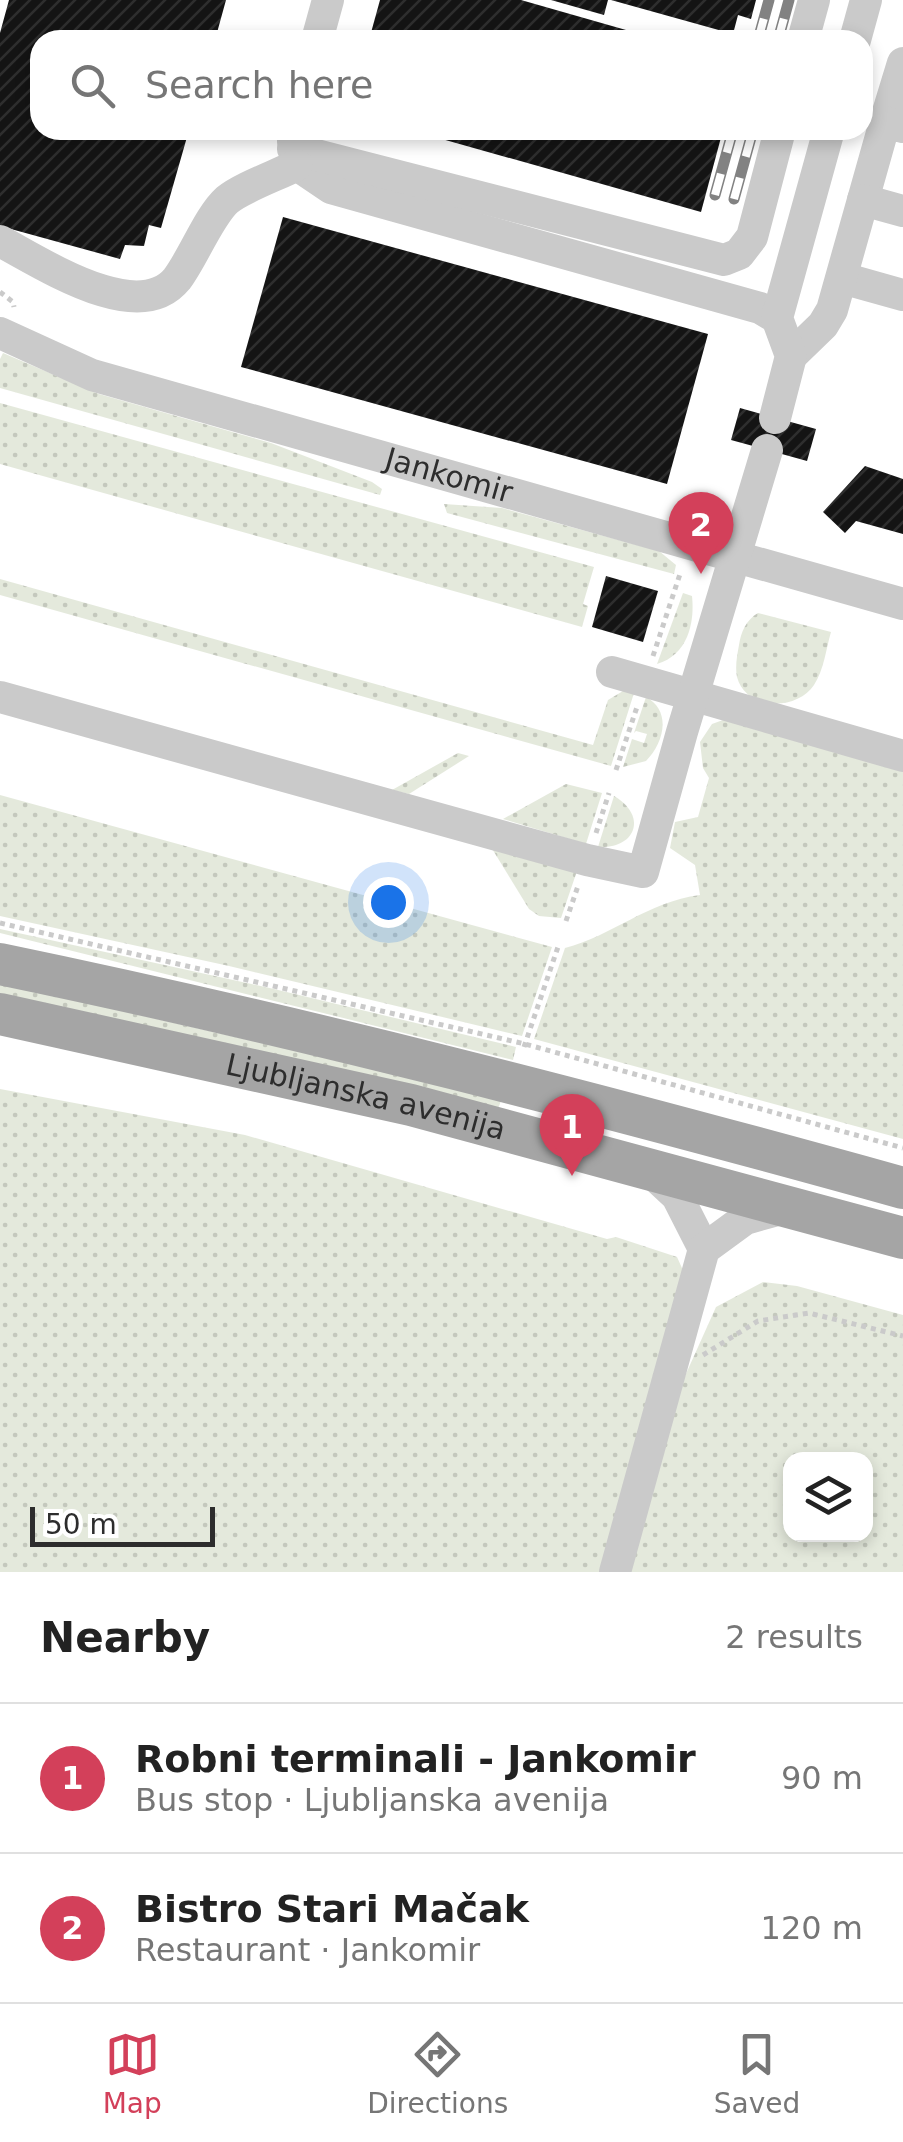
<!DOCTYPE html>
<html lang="en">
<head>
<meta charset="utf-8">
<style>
	body { margin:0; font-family:"DejaVu Sans",sans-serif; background:#f6f6f6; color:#222 }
	.controls { position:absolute; right:30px; bottom:30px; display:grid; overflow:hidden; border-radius:20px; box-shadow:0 5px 15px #0003 }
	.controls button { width:90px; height:90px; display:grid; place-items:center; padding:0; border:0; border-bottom:2px solid #e0e0e0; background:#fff; color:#222; font:50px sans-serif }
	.scale { position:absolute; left:30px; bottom:25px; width:185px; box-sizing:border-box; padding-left:10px; border:5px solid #2d2d2d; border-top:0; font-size:28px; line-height:35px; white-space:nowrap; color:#2d2d2d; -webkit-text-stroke:8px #fff; paint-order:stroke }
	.you { position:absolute; left:388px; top:902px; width:35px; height:35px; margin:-25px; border:8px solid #fff; border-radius:50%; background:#1a73e8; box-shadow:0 0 0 15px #1a73e833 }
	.badge { display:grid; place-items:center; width:65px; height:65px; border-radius:50%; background:#d3405a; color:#fff; font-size:32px; font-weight:700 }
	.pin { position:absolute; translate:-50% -82px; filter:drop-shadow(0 2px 5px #0008) }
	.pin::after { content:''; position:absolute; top:52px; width:35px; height:30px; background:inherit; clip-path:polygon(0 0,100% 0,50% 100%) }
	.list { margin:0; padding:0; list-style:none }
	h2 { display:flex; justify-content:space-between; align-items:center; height:130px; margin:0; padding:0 40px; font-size:42px }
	h2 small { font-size:32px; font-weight:400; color:#767676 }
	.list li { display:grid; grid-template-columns:65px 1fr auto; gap:30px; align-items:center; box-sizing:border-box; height:150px; padding:0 40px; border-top:2px solid #e0e0e0 }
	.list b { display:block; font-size:38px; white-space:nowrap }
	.list p { margin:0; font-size:32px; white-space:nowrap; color:#767676 }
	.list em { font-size:32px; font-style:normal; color:#767676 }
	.icon { flex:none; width:55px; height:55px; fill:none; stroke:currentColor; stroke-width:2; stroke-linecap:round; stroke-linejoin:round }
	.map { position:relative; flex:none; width:903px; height:1572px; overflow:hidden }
	.search { position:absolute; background:#fff; box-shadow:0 5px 15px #0003; left:30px; right:30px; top:30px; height:110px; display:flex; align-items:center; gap:25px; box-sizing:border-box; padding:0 35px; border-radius:30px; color:#767676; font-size:38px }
	.sheet { height:430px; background:#fff }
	nav { display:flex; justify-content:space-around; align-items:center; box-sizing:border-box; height:140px; border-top:2px solid #e0e0e0; background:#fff; font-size:28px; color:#767676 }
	nav a { display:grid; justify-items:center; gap:5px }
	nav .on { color:#d3405a }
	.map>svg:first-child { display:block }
	.grass { fill:url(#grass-dots); fill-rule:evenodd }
	.building { fill:url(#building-hatch) }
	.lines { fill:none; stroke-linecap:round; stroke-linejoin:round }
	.path { stroke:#cacaca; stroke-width:5; stroke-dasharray:5 5; stroke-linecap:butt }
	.minor { stroke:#cacaca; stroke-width:32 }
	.major { stroke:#a5a5a5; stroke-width:42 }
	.rail-casing { stroke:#828282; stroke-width:11 }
	.rail { stroke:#fff; stroke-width:8; stroke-dasharray:22; stroke-linecap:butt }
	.labels { text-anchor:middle; stroke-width:10; stroke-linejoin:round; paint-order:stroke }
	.street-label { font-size:30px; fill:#2d2d2d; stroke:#fff }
</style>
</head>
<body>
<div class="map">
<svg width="903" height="1572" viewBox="0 0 903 1572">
	<defs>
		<pattern id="grass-dots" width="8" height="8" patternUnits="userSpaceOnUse" patternTransform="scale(2.5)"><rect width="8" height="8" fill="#e4e9dc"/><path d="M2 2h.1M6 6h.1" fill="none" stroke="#c4c8bd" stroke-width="1.8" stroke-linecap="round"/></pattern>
		<pattern id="building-hatch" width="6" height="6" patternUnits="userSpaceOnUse" patternTransform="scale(2.5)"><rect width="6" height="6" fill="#141414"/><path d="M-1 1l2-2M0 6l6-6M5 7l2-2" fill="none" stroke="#2e2e2e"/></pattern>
	</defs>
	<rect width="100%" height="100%" fill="#fff"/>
	<g class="grass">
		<polygon points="3,353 99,394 271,443 372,482 382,489 380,495 0,388 0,359"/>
		<polygon points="0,403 594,567 583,604 588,606 582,627 0,464"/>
		<polygon points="444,504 502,508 659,551 676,565 674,574 447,513"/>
		<polygon points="0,579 593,745 608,700 623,691 634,693 611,766 0,595"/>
		<path d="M 683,593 L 692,596 C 695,624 687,655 657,664 Z"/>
		<path d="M 758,613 L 831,632 C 826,649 824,670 814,685 C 797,711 746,711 737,677 C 735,667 737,656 739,645 C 741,632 746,620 758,613 Z"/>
		<path d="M 646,697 C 672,711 664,743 646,761 L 623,767 L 632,739 L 644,743 L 647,734 L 636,731 L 634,733 Z"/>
		<path d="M 723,720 L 903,767 L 903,1139 L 534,1039 L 565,948 C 612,936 647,902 700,895 L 695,865 L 670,848 L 675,822 L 698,817 L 709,778 L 703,768 L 700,742 L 712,724 Z"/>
		<polygon points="458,753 469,756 409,794 392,790"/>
		<polygon points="566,784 602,793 586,844 503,819"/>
		<polygon points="0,795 552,947 522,1036 229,966 0,916"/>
		<path d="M 614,796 C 648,816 636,849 598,847 Z"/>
		<polygon points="491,847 577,871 561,918 539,916 529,909"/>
		<polygon points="0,929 274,989 516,1047 513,1060 0,933"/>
		<polygon points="0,983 502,1098 498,1109 0,996"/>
		<polygon points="0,1089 245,1135 607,1239 616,1237 677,1257 686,1277 607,1572 0,1572"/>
		<path d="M 763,1282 L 797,1286 L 903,1315 L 903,1572 L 629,1572 L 676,1396 L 716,1307 ZM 790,1460 L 866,1460 L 866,1534 L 790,1534 Z"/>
	</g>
	<g class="building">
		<polygon points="9,0 226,0 215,40 40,40 40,130 189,130 161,228 149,225 144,246 125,245 120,259 0,226 0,33"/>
		<polygon points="380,0 521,0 661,40 369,40"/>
		<polygon points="551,0 608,0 604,15"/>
		<polygon points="611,0 756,0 751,19 738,15 733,34"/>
		<polygon points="410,130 723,130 701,212"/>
		<polygon points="283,217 708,334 667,484 241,367"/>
		<polygon points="740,408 816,429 807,461 731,440"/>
		<polygon points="865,466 903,479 903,534 856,521 845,533 823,512"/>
		<polygon points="606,576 658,591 643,642 592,627"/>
	</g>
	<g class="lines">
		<g class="path">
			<polyline points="0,292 13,302 14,307"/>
			<polyline points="653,656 681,571"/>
			<polyline points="616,770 637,707"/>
			<polyline points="596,833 609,793"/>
			<polyline points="566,921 578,886"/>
			<polyline points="0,923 525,1044 903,1148"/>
			<polyline points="524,1047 559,944"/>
			<polyline points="703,1355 758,1321 809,1313 903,1336"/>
		</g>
		<g class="minor">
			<polyline points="317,40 328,0"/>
			<polyline points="803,40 814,0"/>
			<polyline points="855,40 866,0"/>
			<polyline points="885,122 903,63"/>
			<polyline points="293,141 297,165 331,188 760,308 777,318"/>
			<polyline points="293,149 724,260 739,254 752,237 780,130"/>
			<polyline points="863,200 885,122 903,127"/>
			<path d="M 0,241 C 42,263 138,327 177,279 C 193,258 209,216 227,200 C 243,187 278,175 297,165"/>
			<polyline points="842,278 903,295"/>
			<path id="s1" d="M 0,333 L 92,375 L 903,604"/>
			<polyline points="791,356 823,325 832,310 863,200 903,211"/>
			<polyline points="775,418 791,356 777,318 829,130"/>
			<polyline points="612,672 903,756"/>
			<polyline points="0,697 587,860 643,872 682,732 767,450"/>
			<polyline points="648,1169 677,1196 704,1249"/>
			<polyline points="615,1572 704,1249 745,1219 788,1207"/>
		</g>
		<g class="major">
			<path d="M 0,964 C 304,1027 604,1105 903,1188"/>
			<path id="s2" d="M 0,1014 L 411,1105 L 903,1238"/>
		</g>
		<g class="rail-casing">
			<g id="rail">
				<polyline points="758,40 769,0"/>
				<polyline points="778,40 789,0"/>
				<polyline points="715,195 733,130"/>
				<polyline points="734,199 753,130"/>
			</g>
		</g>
		<use href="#rail" class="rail"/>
	</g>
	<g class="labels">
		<g class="street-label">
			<text dy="10" stroke="none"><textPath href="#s1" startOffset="472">Jankomir</textPath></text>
			<text dy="10" stroke="none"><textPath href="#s2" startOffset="375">Ljubljanska avenija</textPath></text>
		</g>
	</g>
</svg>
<div class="controls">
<button><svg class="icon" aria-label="layers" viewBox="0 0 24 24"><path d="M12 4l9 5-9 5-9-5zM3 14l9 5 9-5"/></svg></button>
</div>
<div class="scale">50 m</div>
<div class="you"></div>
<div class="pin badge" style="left:572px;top:1176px">1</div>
<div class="pin badge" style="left:701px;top:574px">2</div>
<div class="search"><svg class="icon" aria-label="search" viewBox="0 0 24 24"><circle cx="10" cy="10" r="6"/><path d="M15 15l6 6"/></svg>Search here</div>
</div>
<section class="sheet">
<h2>Nearby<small>2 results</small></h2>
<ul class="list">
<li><span class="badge">1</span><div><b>Robni terminali - Jankomir</b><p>Bus stop · Ljubljanska avenija</p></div><em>90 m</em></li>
<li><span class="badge">2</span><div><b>Bistro Stari Mačak</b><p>Restaurant · Jankomir</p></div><em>120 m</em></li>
</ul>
</section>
<nav>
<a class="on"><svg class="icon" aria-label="map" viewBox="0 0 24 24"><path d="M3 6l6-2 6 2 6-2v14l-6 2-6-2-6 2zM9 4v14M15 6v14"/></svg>Map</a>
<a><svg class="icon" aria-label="directions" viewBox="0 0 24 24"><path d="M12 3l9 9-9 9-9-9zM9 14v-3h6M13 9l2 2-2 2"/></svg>Directions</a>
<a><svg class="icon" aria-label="saved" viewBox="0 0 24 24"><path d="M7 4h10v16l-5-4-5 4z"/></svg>Saved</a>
</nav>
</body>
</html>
